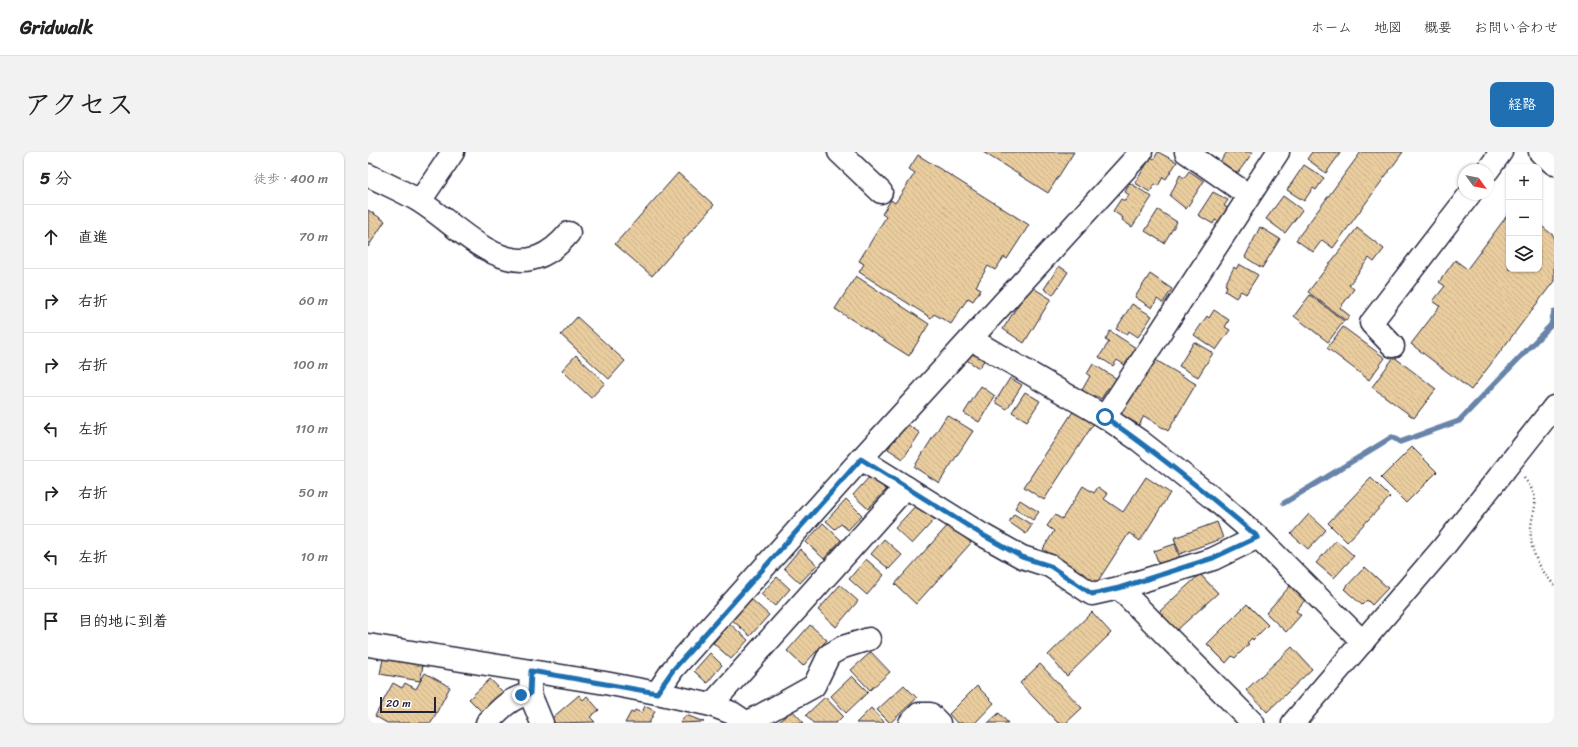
<!DOCTYPE html>
<html lang="ja">
<head>
<meta charset="utf-8">
<style>
	body { margin:0; font-family:Sriracha,"Klee One",sans-serif; background:#f2f2f2; color:#222 }
	.controls { position:absolute; right:12px; top:12px; display:grid; overflow:hidden; border-radius:8px; box-shadow:0 1px 3px #0004 }
	.controls button { width:36px; height:36px; display:grid; place-items:center; padding:0; border:0; border-bottom:1px solid #e0e0e0; background:#fff; color:#222; font:20px sans-serif }
	.compass { position:absolute; left:1090px; top:12px; width:36px; height:36px; border-radius:50%; background:#fff; box-shadow:0 1px 3px #0004; rotate:123deg }
	.scale { position:absolute; left:12px; bottom:10px; width:56px; box-sizing:border-box; padding-left:4px; border:2px solid #22223b; border-top:0; font-size:11px; line-height:14px; white-space:nowrap; color:#22223b; -webkit-text-stroke:3px #fff; paint-order:stroke }
	.stop { position:absolute; width:12px; height:12px; margin:-9px; border:3px solid #1f6fb2; border-radius:50%; background:#fff }
	.stop.end { background:#1f6fb2; border-color:#fff; box-shadow:0 1px 4px #0008 }
	.list { margin:0; padding:0; list-style:none }
	h2 { display:flex; justify-content:space-between; align-items:center; height:52px; margin:0; padding:0 16px; font-size:17px }
	h2 small { font-size:13px; font-weight:400; color:#767676 }
	.list li { display:grid; grid-template-columns:26px 1fr auto; gap:12px; align-items:center; box-sizing:border-box; height:64px; padding:0 16px; border-top:1px solid #e0e0e0 }
	.list b { display:block; font-size:15px; white-space:nowrap }
	.list em { font-size:13px; font-style:normal; color:#767676 }
	.icon { flex:none; width:22px; height:22px; fill:none; stroke:currentColor; stroke-width:2; stroke-linecap:round; stroke-linejoin:round }
	.map { position:relative; flex:none; width:1186px; height:571px; overflow:hidden; border-radius:8px }
	header { display:flex; align-items:center; gap:24px; box-sizing:border-box; height:56px; padding:0 20px; background:#fff; border-bottom:1px solid #e0e0e0 }
	header strong { font-size:19px }
	nav { display:flex; gap:22px; margin-inline-start:auto; font-size:14px }
	.intro { display:flex; align-items:center; justify-content:space-between; box-sizing:border-box; height:96px; padding:0 24px }
	h1 { margin:0; font-size:28px }
	.button { padding:10px 18px; border-radius:8px; background:#1f6fb2; color:#fff; font-size:14px; font-weight:700 }
	main { display:flex; gap:24px; padding:0 24px }
	aside { flex:1; background:#fff; border-radius:8px; box-shadow:0 1px 3px #0004 }
	.map>svg:first-child { display:block }
	.lines { fill:none; stroke-linecap:round; stroke-linejoin:round }
	.stream { stroke:#6784a8; stroke-width:5.5 }
	.building { fill:url(#building-back-hatch); stroke:#22223b }
	.minor-casing { stroke:#22223b; stroke-width:25 }
	.path { stroke:#22223b; stroke-width:2.5; stroke-dasharray:1 3; stroke-linecap:butt }
	.minor { stroke:#fff; stroke-width:22 }
	.route { stroke:#1f6fb2; stroke-width:5 }
</style>
</head>
<body>
<header>
<strong>Gridwalk</strong>
<nav><a>ホーム</a><a>地図</a><a>概要</a><a>お問い合わせ</a></nav>
</header>
<div class="intro"><h1>アクセス</h1><a class="button">経路</a></div>
<main>
<aside>
<h2>5 分<small>徒歩 · 400 m</small></h2>
<ul class="list">
<li><svg class="icon" aria-label="ahead" viewBox="0 0 24 24"><path d="M12 20V5M6 11l6-6 6 6"/></svg><div><b>直進</b></div><em>70 m</em></li>
<li><svg class="icon" aria-label="right" viewBox="0 0 24 24"><path d="M7 20v-9h11M14 6l5 5-5 5"/></svg><div><b>右折</b></div><em>60 m</em></li>
<li><svg class="icon" aria-label="right" viewBox="0 0 24 24"><path d="M7 20v-9h11M14 6l5 5-5 5"/></svg><div><b>右折</b></div><em>100 m</em></li>
<li><svg class="icon" aria-label="left" viewBox="0 0 24 24"><path d="M17 20v-9H6M10 6l-5 5 5 5"/></svg><div><b>左折</b></div><em>110 m</em></li>
<li><svg class="icon" aria-label="right" viewBox="0 0 24 24"><path d="M7 20v-9h11M14 6l5 5-5 5"/></svg><div><b>右折</b></div><em>50 m</em></li>
<li><svg class="icon" aria-label="left" viewBox="0 0 24 24"><path d="M17 20v-9H6M10 6l-5 5 5 5"/></svg><div><b>左折</b></div><em>10 m</em></li>
<li><svg class="icon" aria-label="arrive" viewBox="0 0 24 24"><path d="M6 21V4h12l-3 4 3 4H6"/></svg><div><b>目的地に到着</b></div></li>
</ul>
</aside>
<div class="map">
<svg width="1186" height="571" viewBox="0 0 1186 571">
	<defs>
		<pattern id="building-back-hatch" width="6" height="6" patternUnits="userSpaceOnUse"><rect width="6" height="6" fill="#eacd9e"/><path d="M-1 5l2 2M0 0l6 6M5-1l2 2" fill="none" stroke="#c8b089"/></pattern>
	</defs>
	<rect width="100%" height="100%" fill="#fff"/>
	<filter id="ink" filterUnits="userSpaceOnUse"><feTurbulence type="fractalNoise" baseFrequency=".025" numOctaves="2"/><feDisplacementMap in="SourceGraphic" scale="8" xChannelSelector="R" yChannelSelector="G"/><feConvolveMatrix kernelMatrix="1 2 1 2 8 2 1 2 1" color-interpolation-filters="sRGB"/></filter>
	<g filter="url(#ink)">
		<g class="lines">
			<polyline class="stream" points="916,351 1024,285 1032,290 1091,269 1183,173 1186,160"/>
		</g>
		<g class="building">
			<polygon points="615,0 706,0 680,41"/>
			<polygon points="790,0 809,10 798,27 795,25 790,34 787,32 782,40 767,31 783,5 786,7"/>
			<polygon points="859,0 885,0 869,22 852,10"/>
			<polygon points="944,0 973,0 958,21 939,7"/>
			<polygon points="993,0 1035,0 965,96 954,88 945,100 928,88"/>
			<polygon points="550,3 661,73 639,107 636,105 627,118 620,114 608,134 613,137 605,149 600,146 583,172 566,162 563,166 491,120 496,112 491,109 518,65 514,62 523,48 527,51 547,21 541,17"/>
			<polygon points="936,13 956,26 948,38 945,36 936,49 919,38"/>
			<polygon points="821,19 836,29 818,57 802,44 812,23 816,26"/>
			<polygon points="310,21 346,53 284,124 247,92"/>
			<polygon points="762,31 784,45 764,75 754,68 755,66 745,59 753,47 757,49 761,43 757,40"/>
			<polygon points="845,40 860,48 856,54 860,56 852,70 847,68 845,72 830,63"/>
			<polygon points="915,44 934,58 917,81 898,67"/>
			<polygon points="0,58 17,69 0,95"/>
			<polygon points="790,58 809,70 796,91 777,79"/>
			<polygon points="1141,61 1141,117 1171,117 1171,72 1186,84 1186,129 1103,238 1043,192 1072,154 1065,149 1077,134 1071,130 1087,108 1099,117"/>
			<polygon points="892,75 912,87 894,116 877,105"/>
			<polygon points="989,76 1016,97 1006,110 1001,106 981,133 986,137 972,156 982,164 978,169 940,140"/>
			<polygon points="871,112 890,123 878,142 873,139 868,146 857,139 859,134 857,133 866,115 868,117"/>
			<polygon points="691,114 700,120 685,143 676,137"/>
			<polygon points="782,122 804,137 795,151 789,147 784,156 767,145"/>
			<polygon points="488,124 561,172 541,204 467,157"/>
			<polygon points="662,134 683,147 656,191 635,177"/>
			<polygon points="942,143 976,169 960,190 926,164"/>
			<polygon points="764,152 784,164 770,185 761,179 759,183 748,177"/>
			<polygon points="846,158 861,168 857,175 862,178 848,198 826,183 839,164 841,166"/>
			<polygon points="209,165 257,209 241,227 193,183"/>
			<polygon points="975,175 1017,206 1001,228 959,196"/>
			<polygon points="742,179 768,196 757,213 749,208 745,214 731,205 741,190 737,188"/>
			<polygon points="826,190 845,201 830,225 811,214"/>
			<polygon points="603,198 617,207 611,216 597,207"/>
			<polygon points="208,203 237,231 223,246 194,218"/>
			<polygon points="1026,205 1068,237 1046,266 1004,235"/>
			<polygon points="786,207 828,232 800,279 776,264 771,273 753,262"/>
			<polygon points="725,212 749,227 743,237 740,236 733,247 728,244 726,248 713,240 722,224 719,222"/>
			<polygon points="642,226 654,233 639,257 627,250"/>
			<polygon points="613,234 627,244 611,270 596,261"/>
			<polygon points="657,240 672,249 659,269 644,260"/>
			<polygon points="706,258 726,271 676,348 656,335"/>
			<polygon points="579,263 605,279 571,331 546,315"/>
			<polygon points="537,271 552,281 535,307 520,297"/>
			<polygon points="1044,295 1069,320 1038,351 1013,326"/>
			<polygon points="503,323 519,337 500,357 485,343"/>
			<polygon points="778,325 802,341 772,389 761,381 728,432 675,397 686,379 679,374 687,363 694,367 715,334 726,341 730,335 740,342 736,347 755,360"/>
			<polygon points="1003,326 1022,345 979,390 960,371"/>
			<polygon points="478,347 494,363 480,378 473,372 467,377 458,369"/>
			<polygon points="652,348 671,360 665,368 647,356"/>
			<polygon points="550,351 567,367 544,392 527,376"/>
			<polygon points="646,362 664,373 658,382 641,370"/>
			<polygon points="941,362 958,378 940,397 923,382"/>
			<polygon points="849,370 855,386 812,402 806,386"/>
			<polygon points="455,371 473,388 456,407 438,390"/>
			<polygon points="582,371 603,391 548,452 527,432"/>
			<polygon points="516,387 534,403 521,417 503,402"/>
			<polygon points="968,388 986,404 966,426 948,411"/>
			<polygon points="807,392 812,406 791,412 786,399"/>
			<polygon points="432,397 449,413 432,431 416,416"/>
			<polygon points="498,407 516,423 499,443 481,427"/>
			<polygon points="997,415 1020,436 1004,453 999,448 994,453 976,437"/>
			<polygon points="832,422 850,441 809,478 791,460"/>
			<polygon points="409,425 422,437 407,454 393,442"/>
			<polygon points="472,433 490,449 468,475 450,458"/>
			<polygon points="922,434 937,448 928,459 933,463 918,480 898,461"/>
			<polygon points="382,446 401,463 382,484 363,467"/>
			<polygon points="879,452 900,473 885,488 884,486 879,491 881,492 867,506 864,504 858,511 839,492"/>
			<polygon points="724,460 743,481 699,524 680,503"/>
			<polygon points="362,472 380,488 363,507 345,491"/>
			<polygon points="442,473 459,488 435,514 419,499"/>
			<polygon points="924,495 944,517 899,560 878,538"/>
			<polygon points="503,500 522,520 502,538 483,518"/>
			<polygon points="342,501 354,513 339,531 326,519"/>
			<polygon points="15,507 55,513 52,529 12,522"/>
			<polygon points="672,512 714,556 698,571 690,571 652,531"/>
			<polygon points="57,521 82,535 63,571 19,571 7,564 25,531 34,536 37,531 48,537"/>
			<polygon points="484,524 500,540 478,561 463,544"/>
			<polygon points="122,527 137,542 116,562 101,547"/>
			<polygon points="536,533 549,546 522,571 509,558"/>
			<polygon points="609,534 626,551 607,571 589,571 581,562"/>
			<polygon points="211,543 215,548 219,544 231,558 222,565 227,570 187,571 183,567"/>
			<polygon points="457,545 475,564 468,571 445,571 438,563"/>
			<polygon points="277,554 287,559 281,571 257,571 263,560 265,561 267,558 274,561"/>
			<polygon points="503,556 517,571 488,571"/>
			<polygon points="424,558 436,571 410,571"/>
			<polygon points="631,561 640,571 620,571"/>
			<polygon points="318,563 336,570 312,571"/>
		</g>
		<g class="lines">
			<g class="minor-casing">
				<g id="minor">
					<polyline points="471,0 513,40"/>
					<polyline points="818,0 880,43"/>
					<polyline points="1172,0 1186,12"/>
					<polyline points="1120,18 1133,0"/>
					<path d="M 0,23 C 17,32 35,39 51,49 C 99,79 148,145 201,81"/>
					<polyline points="52,49 85,0"/>
					<polyline points="613,193 737,265 772,289 851,351 890,385 995,490"/>
					<polyline points="1025,194 1003,171 1102,42"/>
					<polyline points="737,265 910,0"/>
					<polyline points="493,307 613,382 654,405 682,414 724,442 751,436 845,407 890,385"/>
					<polyline points="751,436 885,571"/>
					<polyline points="0,493 237,531 289,541 343,553 364,561 379,571"/>
					<polyline points="163,519 162,542 174,571"/>
					<polyline points="289,541 305,517 493,307 773,0"/>
					<polyline points="343,553 538,335"/>
					<path d="M 119,571 C 132,557 143,545 162,542"/>
					<polyline points="379,571 446,534 461,503 475,495 501,487"/>
					<polyline points="542,571 551,562 562,562 571,571"/>
					<polyline points="925,571 1074,397 1186,255"/>
				</g>
			</g>
			<path class="path" d="M 1156,326 C 1178,352 1160,360 1163,387 C 1165,406 1174,419 1186,433"/>
			<use href="#minor" class="minor"/>
		</g>
	</g>
	<g class="lines" filter="url(#ink)">
		<path class="route" d="M 153,543 L 162,542 L 163,519 L 289,541 L 305,518 L 493,307 L 613,382 L 654,405 L 682,414 L 724,442 L 751,436 L 845,406 L 890,385 C 841,343 790,302 737,265"/>
	</g>
</svg>
<div class="controls">
<button>+</button>
<button>−</button>
<button><svg class="icon" aria-label="layers" viewBox="0 0 24 24"><path d="M12 4l9 5-9 5-9-5zM3 14l9 5 9-5"/></svg></button>
</div>
<svg class="compass" viewBox="-18 -18 36 36"><path d="M0-13l5 13h-10z" fill="#e53935"/><path d="M0 13l5-13h-10z" fill="#767676"/></svg>
<div class="scale">20 m</div>
<div class="stop" style="left:737px;top:265px"></div>
<div class="stop end" style="left:153px;top:543px"></div>
</div>
</main>
</body>
</html>
